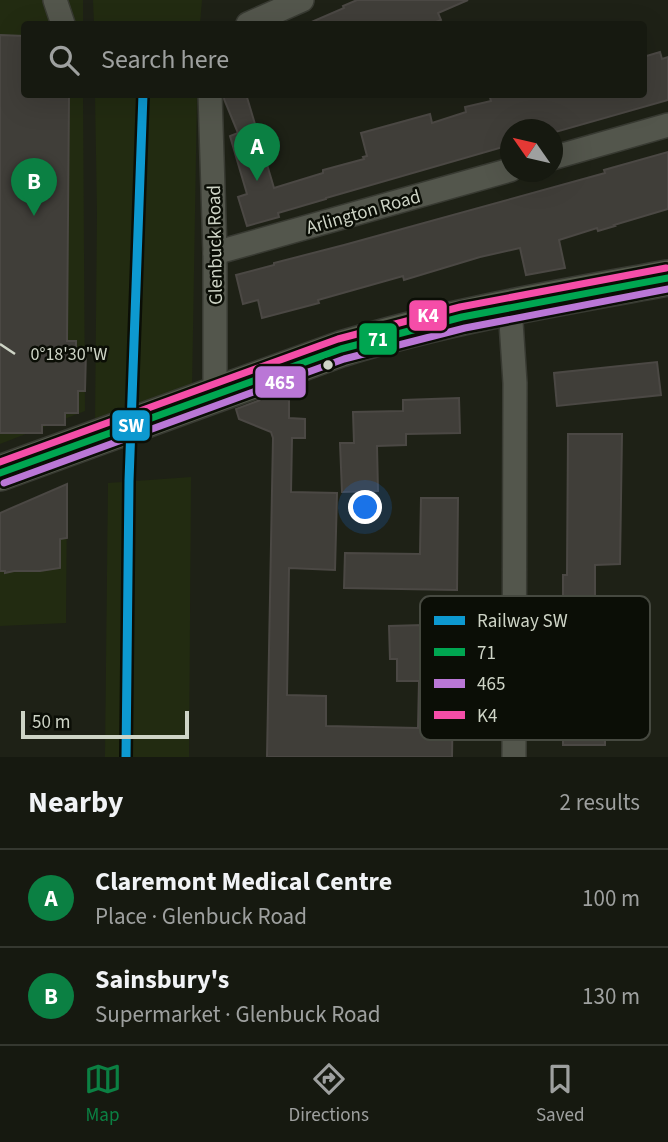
<!DOCTYPE html>
<html lang="en">
<head>
<meta charset="utf-8">
<style>
	body { margin:0; font-family:"Source Sans 3",sans-serif; background:#23261e; color:#f1f3f6 }
	.compass { position:absolute; left:500px; top:119px; width:63px; height:63px; border-radius:50%; background:#161910; box-shadow:0 7px 28px #0002; rotate:304deg }
	.scale { position:absolute; left:21px; bottom:18px; width:168px; box-sizing:border-box; padding-left:7px; border:4px solid #ced4c6; border-top:0; font-size:19px; line-height:24px; white-space:nowrap; color:#ced4c6; -webkit-text-stroke:5px #0b0e06; paint-order:stroke }
	.you { position:absolute; left:366px; top:508px; width:24px; height:24px; margin:-18px; border:5px solid #fff; border-radius:50%; background:#1a73e8; box-shadow:0 0 0 10px #1a73e833 }
	.badge { display:grid; place-items:center; width:46px; height:46px; border-radius:50%; background:#0b8043; color:#fff; font-size:23px; font-weight:700 }
	.pin { position:absolute; translate:-50% -58px; filter:drop-shadow(0 2px 4px #0008) }
	.pin::after { content:''; position:absolute; top:37px; width:24px; height:21px; background:inherit; clip-path:polygon(0 0,100% 0,50% 100%) }
	.list { margin:0; padding:0; list-style:none }
	h2 { display:flex; justify-content:space-between; align-items:center; height:91px; margin:0; padding:0 28px; font-size:30px }
	h2 small { font-size:23px; font-weight:400; color:#9ea09f }
	.list li { display:grid; grid-template-columns:46px 1fr auto; gap:21px; align-items:center; box-sizing:border-box; height:98px; padding:0 28px; border-top:2px solid #353830 }
	.list b { display:block; font-size:26px; white-space:nowrap }
	.list p { margin:0; font-size:23px; white-space:nowrap; color:#9ea09f }
	.list em { font-size:23px; font-style:normal; color:#9ea09f }
	.icon { flex:none; width:38px; height:38px; fill:none; stroke:currentColor; stroke-width:2; stroke-linecap:round; stroke-linejoin:round }
	.map { position:relative; flex:none; width:668px; height:757px; overflow:hidden }
	.search { position:absolute; background:#161910; box-shadow:0 7px 28px #0002; left:21px; right:21px; top:21px; height:77px; display:flex; align-items:center; gap:18px; box-sizing:border-box; padding:0 24px; border-radius:7px; color:#9ea09f; font-size:26px }
	.sheet { height:287px; background:#161910 }
	nav { display:flex; justify-content:space-around; align-items:center; box-sizing:border-box; height:98px; border-top:2px solid #353830; background:#161910; font-size:19px; color:#9ea09f }
	nav a { display:grid; justify-items:center; gap:4px }
	nav .on { color:#0b8043 }
	.map>svg:first-child { display:block }
	.built { fill:#222b11 }
	.building { fill:#403e39; stroke:#4b4844; stroke-width:2 }
	.lines { fill:none; stroke-linecap:round; stroke-linejoin:round }
	.street-casing { stroke:#383a32; stroke-width:26 }
	.primary-casing { stroke:#383a32; stroke-width:38 }
	.street { stroke:#53564c; stroke-width:23 }
	.primary { stroke:#555a4c; stroke-width:35 }
	.bus-1-casing { stroke:#0b0e06; stroke-width:12 }
	.bus-2-casing { stroke:#0b0e06; stroke-width:12 }
	.bus-3-casing { stroke:#0b0e06; stroke-width:12 }
	.bus-1 { stroke:#00a651; stroke-width:7 }
	.bus-2 { stroke:#ba77d6; stroke-width:7 }
	.bus-3 { stroke:#f54da8; stroke-width:7 }
	.rail-1-casing { stroke:#0b0e06; stroke-width:14 }
	.rail-1 { stroke:#0d99d0; stroke-width:9 }
	.ticks { fill:none; stroke:#ced4c6; stroke-width:2.5 }
	.bus-dot { fill:#ced4c6; stroke:#0b0e06; stroke-width:2.5 }
	.labels { text-anchor:middle; stroke-width:5; stroke-linejoin:round; paint-order:stroke }
	.street-label { font-size:19px; fill:#ced4c6; stroke:#0b0e06 }
	.key { fill:#0b0e06; stroke:#464940; stroke-width:2 }
	.key-label { font-size:19px; fill:#ced4c6 }
	.ticks-label { font-size:18px; text-anchor:middle; fill:#ced4c6; stroke:#0b0e06; stroke-width:5; stroke-linejoin:round; paint-order:stroke }
	.line-badge { stroke:#0b0e06; stroke-width:2.5 }
	.badge-label { font-size:19px; text-anchor:middle; font-weight:bold; fill:#fff }
</style>
</head>
<body>
<div class="map">
<svg width="668" height="757" viewBox="0 0 668 757">
	<rect width="100%" height="100%" fill="#1e2116"/>
	<g class="built">
		<polygon points="0,0 83,0 83,24 24,24 24,94 83,95 85,411 0,444"/>
		<polygon points="93,0 202,0 200,24 94,24"/>
		<polygon points="95,95 197,95 192,389 95,426 97,213"/>
		<polygon points="191,477 189,757 105,757 108,483"/>
		<polygon points="67,484 66,623 0,626 0,513"/>
	</g>
	<g class="building">
		<polygon points="357,0 468,0 438,13 441,20 431,24 307,24 344,8 343,6"/>
		<polygon points="0,35 24,36 24,94 69,94 67,341 76,341 76,351 86,351 85,391 78,391 78,413 65,413 65,425 42,425 42,433 0,433"/>
		<polygon points="660,52 662,59 668,57 668,100 552,133 552,130 510,130 510,145 326,198 326,199 278,213 279,217 247,226 238,197 247,194 230,136 238,133 224,99 224,94 246,94 274,188 323,173 323,170 364,159 363,157 367,156 361,133 430,114 432,123 466,112 465,107 491,101 489,94 643,94 643,57"/>
		<polygon points="668,152 668,209 614,225 615,226 598,231 597,228 559,240 565,268 526,275 520,248 480,257 404,280 403,276 318,300 319,303 262,318 258,300 243,304 236,275 274,265 274,263 344,245 605,173 604,170"/>
		<polygon points="657,362 661,395 557,406 554,373"/>
		<polygon points="459,398 460,433 406,434 406,445 377,446 378,491 342,492 340,443 354,443 353,412 403,411 403,400"/>
		<polygon points="263,399 263,400 289,400 289,418 305,419 305,438 292,438 291,492 337,493 335,570 289,568 287,695 326,696 326,726 418,728 419,681 397,681 397,659 390,659 389,626 423,625 423,634 451,633 453,690 452,757 267,757 273,438 271,432 239,419 236,409"/>
		<polygon points="568,434 622,434 620,564 595,565 595,695 605,695 605,745 563,745 563,575 567,575"/>
		<polygon points="67,484 67,538 60,539 60,568 40,571 14,571 5,573 5,571 0,571 0,513"/>
		<polygon points="421,498 458,498 457,590 344,588 345,553 420,554"/>
	</g>
	<g class="lines">
		<g class="street-casing">
			<g id="street">
				<polyline points="55,0 63,24"/>
				<polyline points="248,24 302,0"/>
				<polyline points="210,94 215,253 215,395"/>
				<polyline points="552,158 668,125"/>
				<polyline points="215,253 510,170"/>
				<polyline points="510,307 515,383 514,757"/>
			</g>
		</g>
		<g class="primary-casing">
			<path id="primary" d="M 0,473 L 341,349 C 448,316 558,298 668,278"/>
		</g>
		<use href="#street" class="street"/>
		<use href="#primary" class="primary"/>
		<g class="bus-1-casing">
			<polyline id="bus-1" points="0,473 341,349 462,317 668,278"/>
		</g>
		<g class="bus-2-casing">
			<polyline id="bus-2" points="4,483 344,359 465,328 668,289"/>
		</g>
		<g class="bus-3-casing">
			<polyline id="bus-3" points="0,462 338,339 460,307 666,268"/>
		</g>
		<use href="#bus-1" class="bus-1"/>
		<use href="#bus-2" class="bus-2"/>
		<use href="#bus-3" class="bus-3"/>
		<g class="rail-1-casing">
			<polyline id="rail-1" points="126,757 129,481 143,94"/>
		</g>
		<use href="#rail-1" class="rail-1"/>
	</g>
	<path class="ticks" d="M 0,344 L 15,354"/>
	<circle class="bus-dot" cx="328" cy="365" r="6"/>
	<g class="labels">
		<g class="street-label">
			<text transform="translate(363 211) rotate(-16)" y="7">Arlington Road</text>
			<text transform="translate(214 245) rotate(-91)" y="7">Glenbuck Road</text>
		</g>
	</g>
	<rect x="420" y="596" width="230" height="144" rx="10" class="key"/>
	<rect x="434" y="616" width="31" height="9" fill="#0d99d0"/>
	<rect x="434" y="648" width="31" height="8" fill="#00a651"/>
	<rect x="434" y="679" width="31" height="9" fill="#ba77d6"/>
	<rect x="434" y="711" width="31" height="8" fill="#f54da8"/>
	<g class="key-label">
		<text x="477" y="627">Railway SW</text>
		<text x="477" y="659">71</text>
		<text x="477" y="690">465</text>
		<text x="477" y="722">K4</text>
	</g>
	<g class="ticks-label">
		<text x="69" y="360">0°18'30"W</text>
	</g>
	<g class="line-badge">
		<rect x="408" y="299" width="40" height="33" rx="7" fill="#f54da8"/>
		<rect x="358" y="322" width="40" height="34" rx="7" fill="#00a651"/>
		<rect x="254" y="365" width="53" height="34" rx="7" fill="#ba77d6"/>
		<rect x="111" y="409" width="40" height="33" rx="7" fill="#0d99d0"/>
	</g>
	<g class="badge-label">
		<text x="428" y="322">K4</text>
		<text x="378" y="346">71</text>
		<text x="280" y="389">465</text>
		<text x="131" y="432">SW</text>
	</g>
</svg>
<svg class="compass" viewBox="-18 -18 36 36"><path d="M0-13l5 13h-10z" fill="#e53935"/><path d="M0 13l5-13h-10z" fill="#9ea09f"/></svg>
<div class="scale">50 m</div>
<div class="you"></div>
<div class="pin badge" style="left:257px;top:181px">A</div>
<div class="pin badge" style="left:34px;top:216px">B</div>
<div class="search"><svg class="icon" aria-label="search" viewBox="0 0 24 24"><circle cx="10" cy="10" r="6"/><path d="M15 15l6 6"/></svg>Search here</div>
</div>
<section class="sheet">
<h2>Nearby<small>2 results</small></h2>
<ul class="list">
<li><span class="badge">A</span><div><b>Claremont Medical Centre</b><p>Place · Glenbuck Road</p></div><em>100 m</em></li>
<li><span class="badge">B</span><div><b>Sainsbury's</b><p>Supermarket · Glenbuck Road</p></div><em>130 m</em></li>
</ul>
</section>
<nav>
<a class="on"><svg class="icon" aria-label="map" viewBox="0 0 24 24"><path d="M3 6l6-2 6 2 6-2v14l-6 2-6-2-6 2zM9 4v14M15 6v14"/></svg>Map</a>
<a><svg class="icon" aria-label="directions" viewBox="0 0 24 24"><path d="M12 3l9 9-9 9-9-9zM9 14v-3h6M13 9l2 2-2 2"/></svg>Directions</a>
<a><svg class="icon" aria-label="saved" viewBox="0 0 24 24"><path d="M7 4h10v16l-5-4-5 4z"/></svg>Saved</a>
</nav>
</body>
</html>
